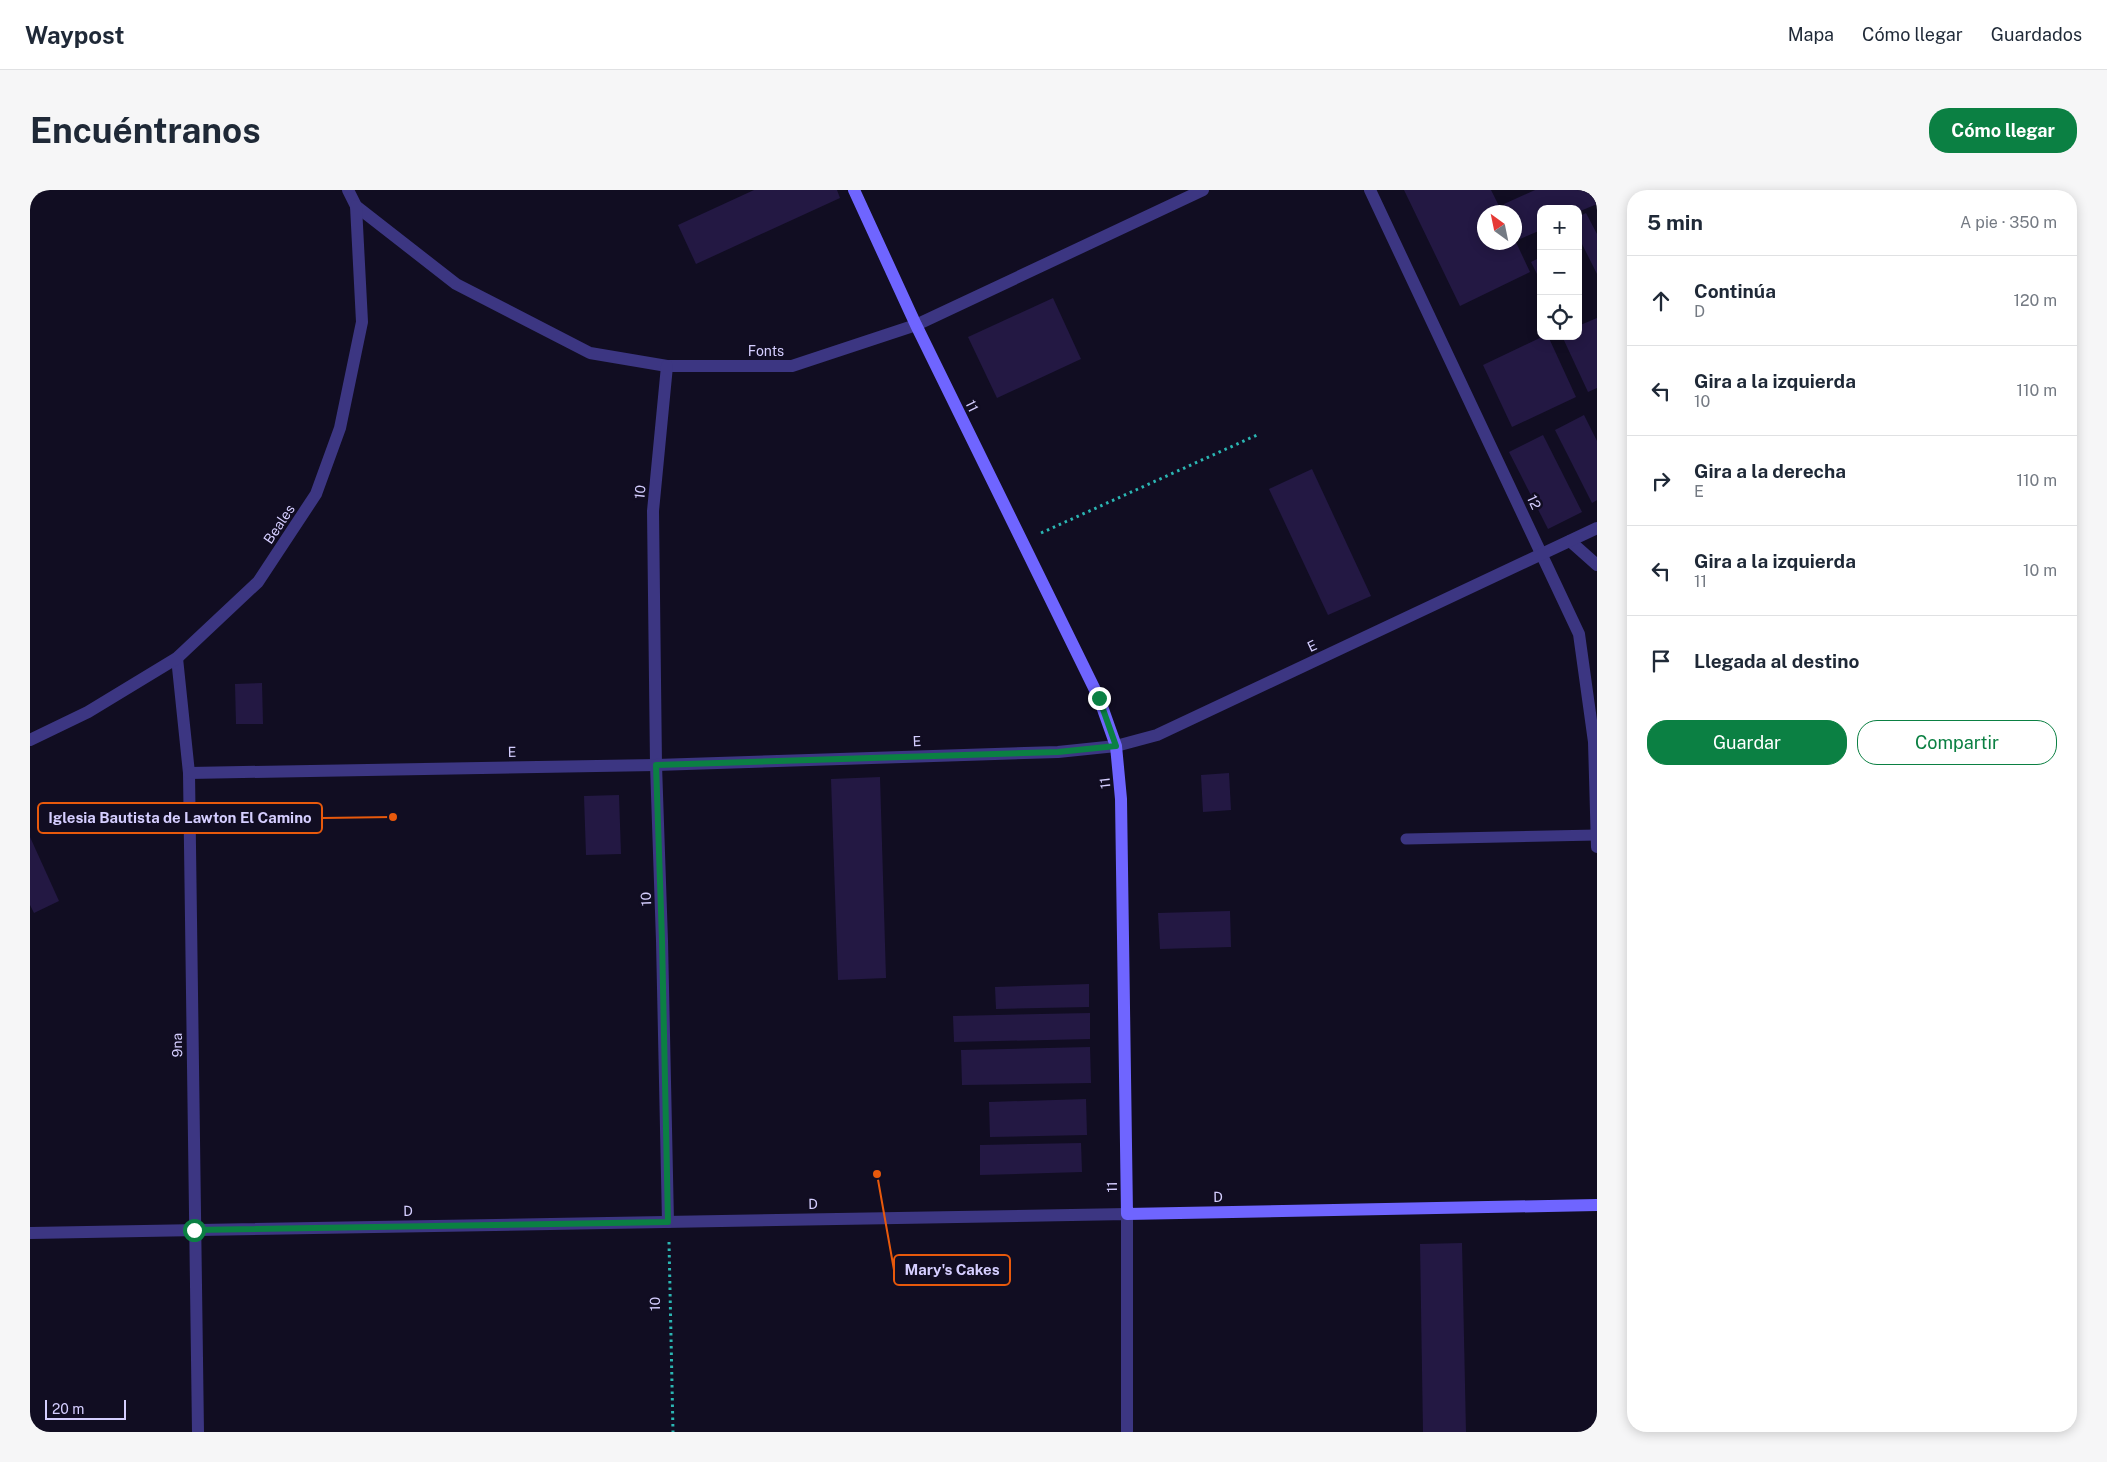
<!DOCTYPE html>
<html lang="es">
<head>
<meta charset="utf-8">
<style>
	body { margin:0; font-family:"Public Sans",sans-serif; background:#f6f6f7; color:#1f2937 }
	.controls { position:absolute; right:15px; top:15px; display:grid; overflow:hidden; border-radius:10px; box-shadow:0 2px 12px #0003 }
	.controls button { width:45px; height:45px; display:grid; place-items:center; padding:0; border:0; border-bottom:1px solid #e0e1e3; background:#fff; color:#1f2937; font:25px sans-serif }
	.compass { position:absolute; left:1447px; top:15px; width:45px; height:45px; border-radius:50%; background:#fff; box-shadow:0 2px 12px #0003; rotate:327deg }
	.scale { position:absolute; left:15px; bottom:12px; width:81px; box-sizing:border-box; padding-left:5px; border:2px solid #d5ceff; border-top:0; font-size:14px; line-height:18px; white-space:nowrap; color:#d5ceff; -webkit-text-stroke:4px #110d22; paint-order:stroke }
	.stop { position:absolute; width:15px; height:15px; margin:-11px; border:4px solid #0b8043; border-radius:50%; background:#fff }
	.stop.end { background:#0b8043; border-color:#fff; box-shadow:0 1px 5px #0008 }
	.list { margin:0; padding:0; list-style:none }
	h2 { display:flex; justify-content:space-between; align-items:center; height:65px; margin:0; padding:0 20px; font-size:21px }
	h2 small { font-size:16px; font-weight:400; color:#747a83 }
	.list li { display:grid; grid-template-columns:32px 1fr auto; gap:15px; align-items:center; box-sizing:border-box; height:90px; padding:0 20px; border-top:1px solid #e0e1e3 }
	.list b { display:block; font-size:19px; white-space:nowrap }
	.list p { margin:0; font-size:16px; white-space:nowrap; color:#747a83 }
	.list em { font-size:16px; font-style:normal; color:#747a83 }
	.actions { display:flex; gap:10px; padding:15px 20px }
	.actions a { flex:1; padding:11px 0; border:1px solid #0b8043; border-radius:20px; text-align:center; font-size:18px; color:#0b8043 }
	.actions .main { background:#0b8043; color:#fff }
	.icon { flex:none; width:28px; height:28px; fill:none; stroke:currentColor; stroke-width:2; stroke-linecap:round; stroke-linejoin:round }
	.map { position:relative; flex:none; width:1567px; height:1242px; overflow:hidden; border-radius:20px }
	header { display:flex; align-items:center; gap:30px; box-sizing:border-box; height:70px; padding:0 25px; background:#fff; border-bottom:1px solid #e0e1e3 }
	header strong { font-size:24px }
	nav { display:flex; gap:28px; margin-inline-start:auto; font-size:18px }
	.intro { display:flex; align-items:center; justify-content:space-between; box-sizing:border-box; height:120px; padding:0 30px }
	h1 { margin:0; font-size:35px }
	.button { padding:12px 22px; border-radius:20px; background:#0b8043; color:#fff; font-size:18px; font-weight:700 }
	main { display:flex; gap:30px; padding:0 30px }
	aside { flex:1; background:#fff; border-radius:20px; box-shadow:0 2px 12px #0003 }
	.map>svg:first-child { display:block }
	.building { fill:#231843 }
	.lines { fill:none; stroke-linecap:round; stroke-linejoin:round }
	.path { stroke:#2bb6b3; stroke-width:3; stroke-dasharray:2.5 4; stroke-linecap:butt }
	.lane { stroke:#3c3682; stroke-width:11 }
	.street { stroke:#3c3682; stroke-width:12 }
	.secondary { stroke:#6f65ff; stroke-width:12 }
	.route { stroke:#0b8043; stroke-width:6 }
	.labels { text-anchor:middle; stroke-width:5; stroke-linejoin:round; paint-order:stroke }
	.street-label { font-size:14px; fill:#d5ceff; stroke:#110d22 }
	.leader { fill:none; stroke:#e8590c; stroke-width:2 }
	.callout-dot { fill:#e8590c; stroke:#110d22; stroke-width:2 }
	.callout { fill:#110d22; stroke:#e8590c; stroke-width:2 }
	.callout-label { font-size:15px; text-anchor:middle; font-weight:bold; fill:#d5ceff }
</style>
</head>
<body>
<header>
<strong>Waypost</strong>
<nav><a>Mapa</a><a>Cómo llegar</a><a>Guardados</a></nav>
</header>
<div class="intro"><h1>Encuéntranos</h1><a class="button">Cómo llegar</a></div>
<main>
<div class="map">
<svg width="1567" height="1242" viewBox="0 0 1567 1242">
	<rect width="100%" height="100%" fill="#110d22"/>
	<g class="building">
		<polygon points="724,0 807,0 810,8 666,74 648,35"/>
		<polygon points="1374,0 1461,0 1472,22 1454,22 1454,52 1484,52 1484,48 1500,82 1430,116"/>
		<polygon points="1505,0 1562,0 1567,14 1548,22 1548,19 1511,19 1511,40 1490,49 1484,37 1484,22 1478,22 1474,14"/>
		<polygon points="1556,23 1567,44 1567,84 1548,46 1548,27"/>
		<polygon points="1511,67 1511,92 1501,72"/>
		<polygon points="1023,108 1051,169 967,208 938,147"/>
		<polygon points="1567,128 1567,198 1558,202 1532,146 1548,146 1548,136"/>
		<polygon points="1514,146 1518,146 1546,207 1482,237 1453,175"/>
		<polygon points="1554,225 1567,251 1567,310 1562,313 1525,240"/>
		<polygon points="1513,245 1552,322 1518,339 1479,262"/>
		<polygon points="1282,279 1341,406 1298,425 1239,299"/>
		<polygon points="232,493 233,534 206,534 205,494"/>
		<polygon points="1199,583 1201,620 1173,622 1171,585"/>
		<polygon points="850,587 856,788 808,790 801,589"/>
		<polygon points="589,605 591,664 556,665 554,606"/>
		<polygon points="0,647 29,711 4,723 0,715"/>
		<polygon points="1200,721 1201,757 1130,759 1128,723"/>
		<polygon points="1059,794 1059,817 966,819 965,797"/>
		<polygon points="1060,823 1060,849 924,852 923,826"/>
		<polygon points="1060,857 1061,893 932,895 931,860"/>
		<polygon points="1056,909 1057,945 960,947 959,912"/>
		<polygon points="1051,953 1052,982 950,985 950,955"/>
		<polygon points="1432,1053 1436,1242 1393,1242 1390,1054"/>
	</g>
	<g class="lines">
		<g class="path">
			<polyline points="1011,343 1227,245"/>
			<polyline points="639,1052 643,1242"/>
		</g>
		<polyline class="lane" points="1376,649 1567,645"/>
		<g class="street">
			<polyline points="318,0 326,16 426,94 560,163 637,176 762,176 886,135 1173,0"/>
			<polyline points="1340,0 1549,444 1564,552 1567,657"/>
			<polyline points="637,176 623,321 626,575 632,751 638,1032"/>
			<polyline points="1540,351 1567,375"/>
			<polyline points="147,468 159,583 168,1242"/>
			<polyline points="0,550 58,522 147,468 228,392 286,304 310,238 332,132 326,16"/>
			<polyline points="159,583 626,575 1028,562 1086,556 1127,545 1567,338"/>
			<polyline points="0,1043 1097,1024 1097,1242"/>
		</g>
		<polyline class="secondary" points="824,0 886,135 1069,508 1086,556 1091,609 1097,1024 1567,1015"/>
	</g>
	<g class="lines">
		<polyline class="route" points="164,1040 638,1032 632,750 626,575 1028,562 1086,556 1069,508"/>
	</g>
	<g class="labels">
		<g class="street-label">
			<text x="736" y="166">Fonts</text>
			<text transform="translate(942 216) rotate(64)" y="5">11</text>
			<text transform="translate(610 302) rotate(-84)" y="5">10</text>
			<text transform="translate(1504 312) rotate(65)" y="5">12</text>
			<text transform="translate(249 334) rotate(-56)" y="5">Beales</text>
			<text transform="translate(1282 456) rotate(-25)" y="5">E</text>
			<text transform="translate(887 551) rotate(-2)" y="5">E</text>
			<text transform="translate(482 562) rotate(-1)" y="5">E</text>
			<text transform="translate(1075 593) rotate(-96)" y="5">11</text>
			<text transform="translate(616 709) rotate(-92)" y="5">10</text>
			<text transform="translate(147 855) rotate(-91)" y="5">9na</text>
			<text transform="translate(1082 997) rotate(-91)" y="5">11</text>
			<text transform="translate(1188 1007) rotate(-1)" y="5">D</text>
			<text transform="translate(783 1014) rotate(-1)" y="5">D</text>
			<text transform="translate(378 1021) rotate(-1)" y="5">D</text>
			<text transform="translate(625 1114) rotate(-91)" y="5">10</text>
		</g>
	</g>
	<path class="leader" d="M363 627L292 628M847 984L864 1080"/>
	<g class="callout-dot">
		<circle cx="363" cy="627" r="5"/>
		<circle cx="847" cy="984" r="5"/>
	</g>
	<g class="callout">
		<rect x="8" y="613" width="284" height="30" rx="5"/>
		<rect x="864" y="1065" width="116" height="30" rx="5"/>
	</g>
	<g class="callout-label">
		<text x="150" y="633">Iglesia Bautista de Lawton El Camino</text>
		<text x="922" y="1085">Mary's Cakes</text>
	</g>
</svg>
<div class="controls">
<button>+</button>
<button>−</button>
<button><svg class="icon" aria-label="locate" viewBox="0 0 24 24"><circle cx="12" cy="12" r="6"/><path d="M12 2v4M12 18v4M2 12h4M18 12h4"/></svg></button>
</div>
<svg class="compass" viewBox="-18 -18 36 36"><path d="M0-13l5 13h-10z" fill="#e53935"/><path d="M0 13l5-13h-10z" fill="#747a83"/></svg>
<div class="scale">20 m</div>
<div class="stop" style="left:164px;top:1040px"></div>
<div class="stop end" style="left:1069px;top:508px"></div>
</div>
<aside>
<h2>5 min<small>A pie · 350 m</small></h2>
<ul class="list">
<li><svg class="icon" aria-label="ahead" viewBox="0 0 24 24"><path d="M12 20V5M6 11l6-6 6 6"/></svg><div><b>Continúa</b><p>D</p></div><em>120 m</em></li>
<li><svg class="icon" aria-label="left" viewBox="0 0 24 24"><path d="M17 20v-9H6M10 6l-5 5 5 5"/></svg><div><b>Gira a la izquierda</b><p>10</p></div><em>110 m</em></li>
<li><svg class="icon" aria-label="right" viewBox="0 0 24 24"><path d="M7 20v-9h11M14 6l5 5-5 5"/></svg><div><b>Gira a la derecha</b><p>E</p></div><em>110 m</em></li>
<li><svg class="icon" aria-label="left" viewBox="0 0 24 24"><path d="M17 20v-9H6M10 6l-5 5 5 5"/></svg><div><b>Gira a la izquierda</b><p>11</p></div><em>10 m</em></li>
<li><svg class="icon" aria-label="arrive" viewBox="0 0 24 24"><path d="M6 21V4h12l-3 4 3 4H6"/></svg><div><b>Llegada al destino</b></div></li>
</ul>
<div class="actions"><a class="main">Guardar</a><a>Compartir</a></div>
</aside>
</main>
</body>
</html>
